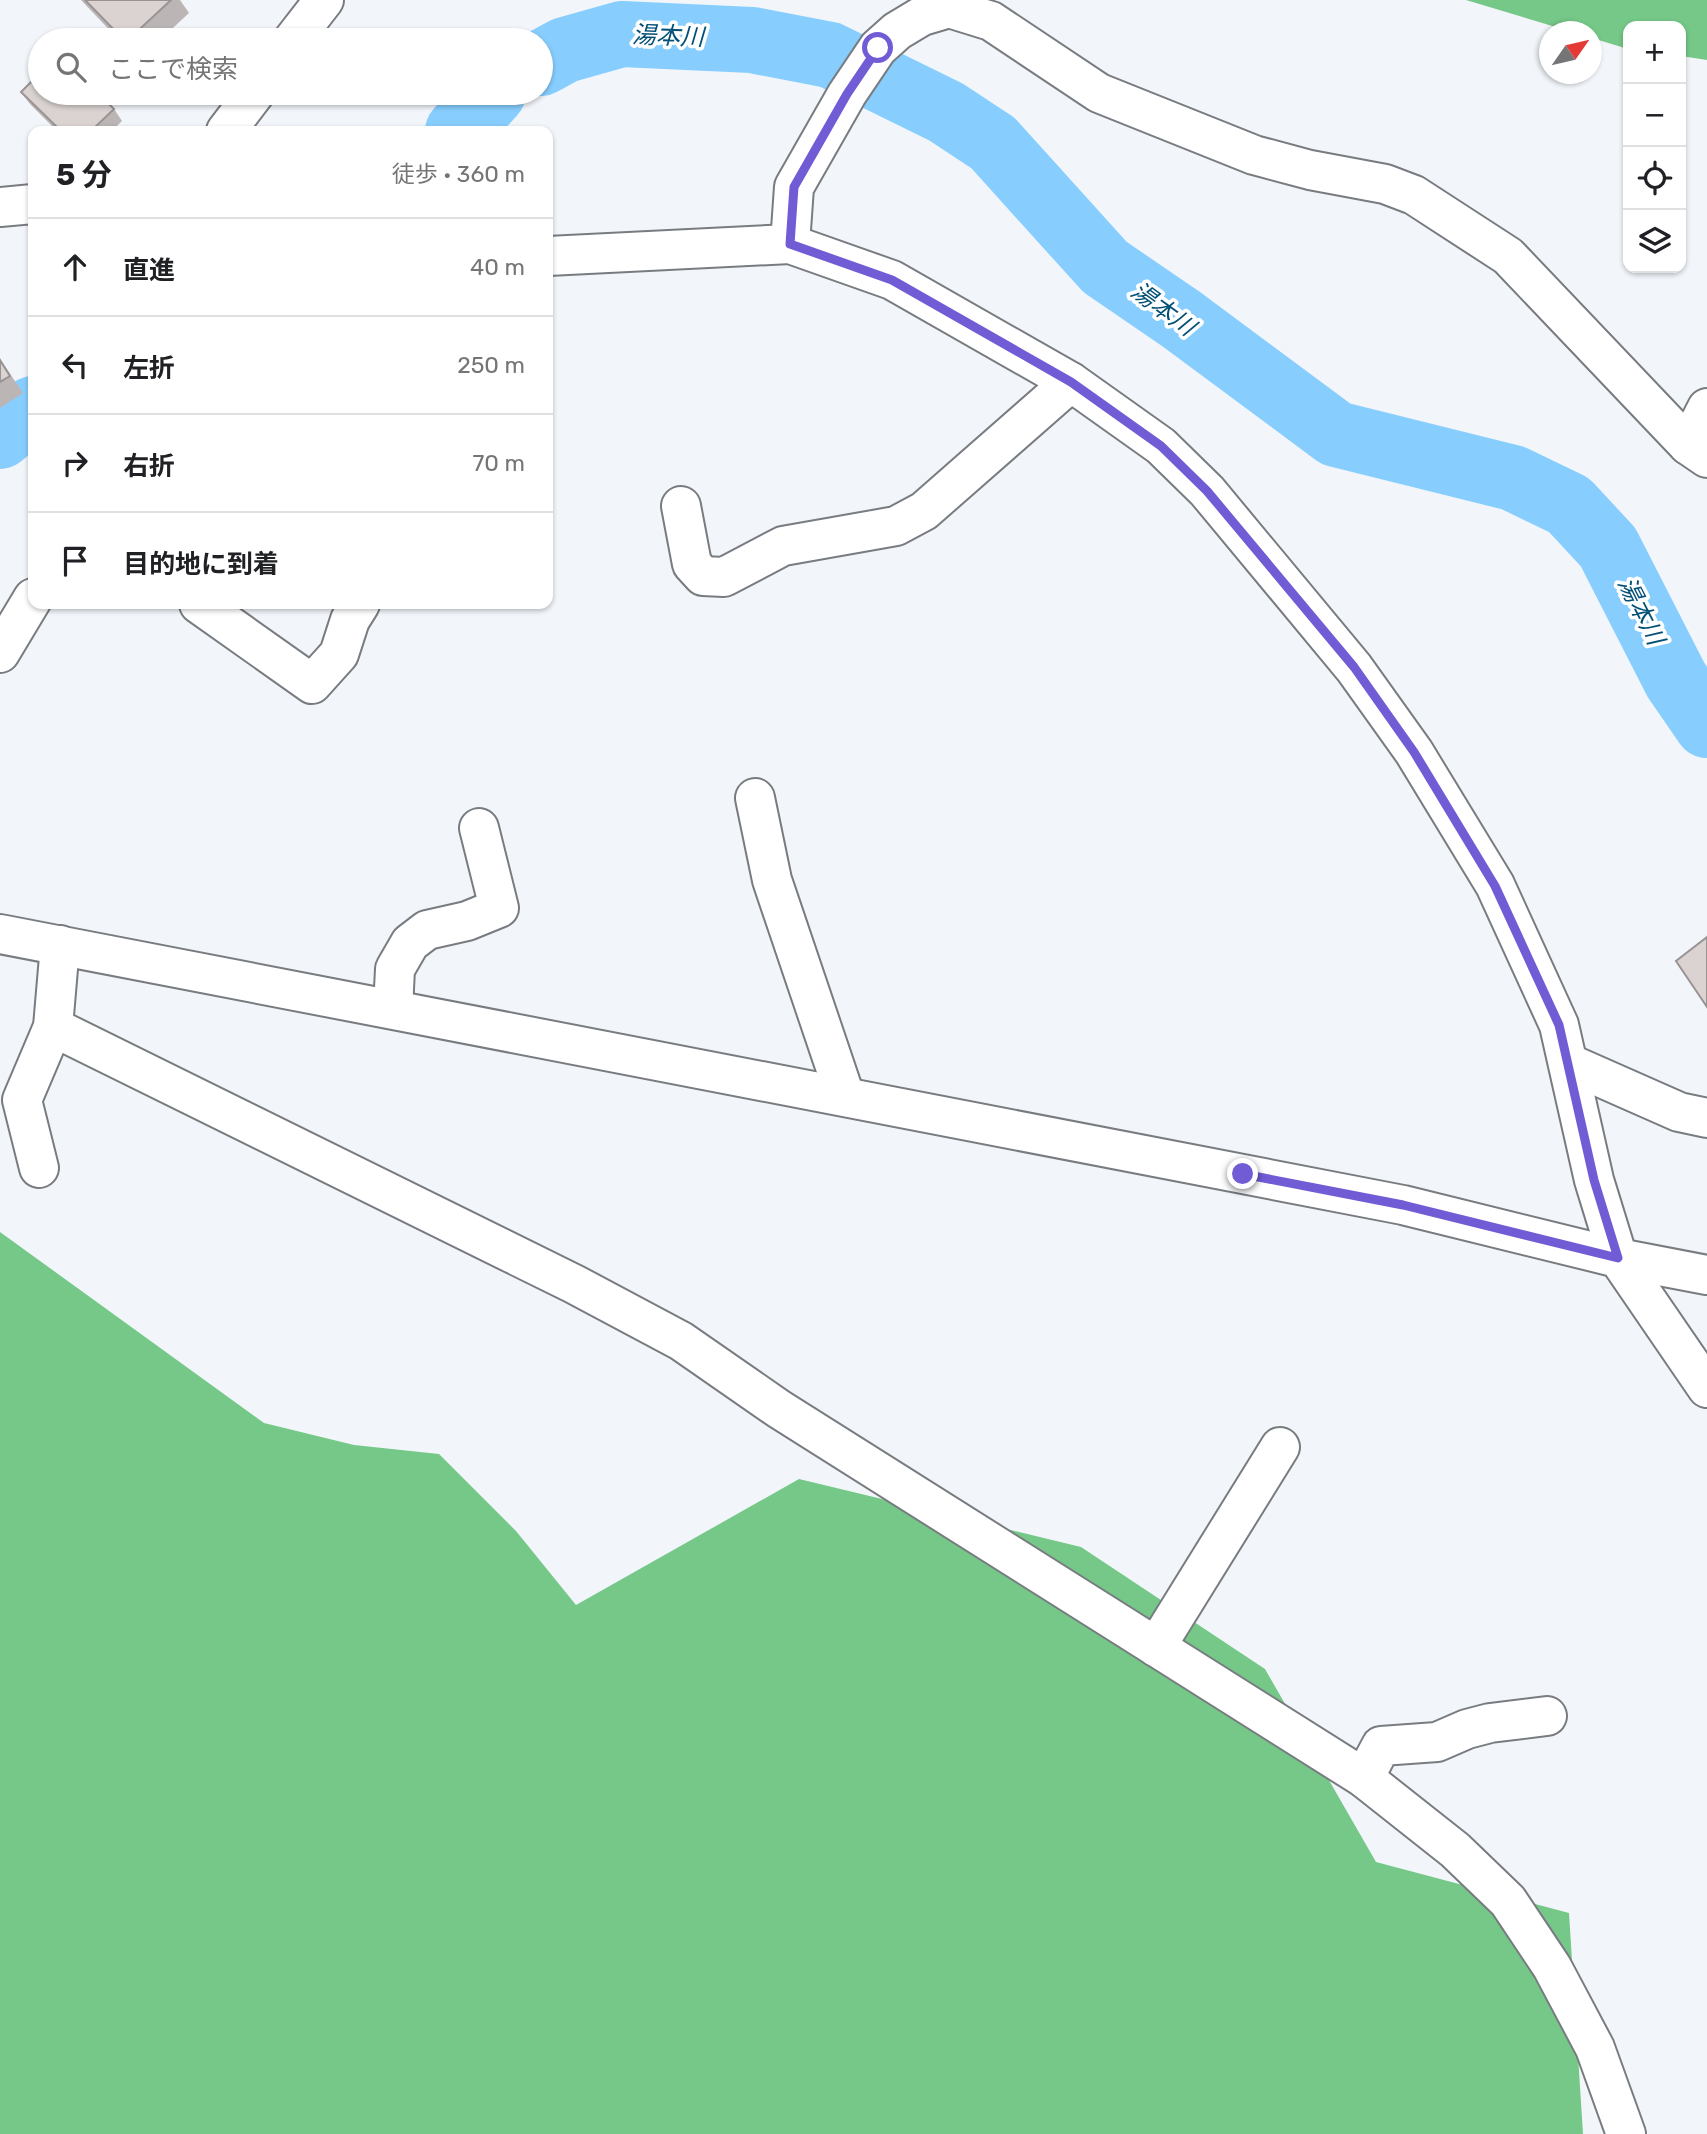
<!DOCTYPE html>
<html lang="ja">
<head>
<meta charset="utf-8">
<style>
	body { margin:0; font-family:Rubik,"Noto Sans JP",sans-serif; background:#f2f2f2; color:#202124 }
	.controls { position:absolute; right:21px; top:21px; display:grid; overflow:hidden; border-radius:14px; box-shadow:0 2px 5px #0004 }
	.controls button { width:63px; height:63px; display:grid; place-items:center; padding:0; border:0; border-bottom:2px solid #e0e0e0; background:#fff; color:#202124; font:35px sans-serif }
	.compass { position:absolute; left:1539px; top:21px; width:63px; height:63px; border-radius:50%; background:#fff; box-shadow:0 2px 5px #0004; rotate:56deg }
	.stop { position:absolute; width:21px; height:21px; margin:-16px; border:5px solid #725cd6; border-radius:50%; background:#fff }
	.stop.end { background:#725cd6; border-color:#fff; box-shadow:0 2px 7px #0008 }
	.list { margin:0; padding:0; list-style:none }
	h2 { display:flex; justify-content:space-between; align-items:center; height:91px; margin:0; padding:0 28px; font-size:30px }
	h2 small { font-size:23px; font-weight:400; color:#757577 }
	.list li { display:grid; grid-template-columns:46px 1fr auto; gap:21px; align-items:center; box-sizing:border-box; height:98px; padding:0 28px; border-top:2px solid #e0e0e0 }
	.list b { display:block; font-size:26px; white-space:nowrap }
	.list em { font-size:23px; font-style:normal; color:#757577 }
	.icon { flex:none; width:38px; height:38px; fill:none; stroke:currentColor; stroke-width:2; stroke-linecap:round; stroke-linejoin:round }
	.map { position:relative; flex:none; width:1707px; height:2134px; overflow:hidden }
	.search { position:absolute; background:#fff; box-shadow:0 2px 5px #0004; left:28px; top:28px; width:525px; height:77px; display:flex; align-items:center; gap:18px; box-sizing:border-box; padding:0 24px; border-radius:38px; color:#757577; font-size:26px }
	.panel { position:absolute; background:#fff; box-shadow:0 2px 5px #0004; left:28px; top:126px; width:525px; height:483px; border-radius:14px }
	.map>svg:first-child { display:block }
	.forest { fill:#75c887 }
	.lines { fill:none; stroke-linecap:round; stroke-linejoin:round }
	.river { stroke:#87ceff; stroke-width:66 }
	.minor-casing { stroke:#787c80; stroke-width:42 }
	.minor { stroke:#fff; stroke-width:38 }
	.wall { fill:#bbb5b5 }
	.building { fill:#dad3d2; stroke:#999493; stroke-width:2 }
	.route { stroke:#725cd6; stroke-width:9 }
	.labels { text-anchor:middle; stroke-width:7; stroke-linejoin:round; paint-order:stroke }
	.water-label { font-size:24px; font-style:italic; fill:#035077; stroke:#fff }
</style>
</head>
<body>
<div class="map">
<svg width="1707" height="2134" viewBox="0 0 1707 2134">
	<rect width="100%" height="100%" fill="#f2f6fb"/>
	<g class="forest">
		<polygon points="1466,0 1707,0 1707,60 1681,56 1681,26 1628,26 1628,49 1592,38 1592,32 1569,31"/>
		<polygon points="0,1232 264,1423 354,1445 439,1454 516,1531 576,1605 799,1479 1081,1547 1265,1669 1376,1862 1569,1913 1583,2134 0,2134"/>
	</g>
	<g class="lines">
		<g class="river">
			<polyline points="541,63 565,50 622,34 752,40 830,55 946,112 993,143 1105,267 1181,319 1336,434 1513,478 1569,505 1608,547 1676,680 1707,725"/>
			<polyline points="458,131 493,93"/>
			<polyline points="0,436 33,409"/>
		</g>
		<g class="minor-casing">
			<g id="minor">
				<polyline points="293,40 324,0"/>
				<polyline points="226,131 255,93"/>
				<polyline points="0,207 33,204"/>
				<polyline points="790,244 794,187 847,94 878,48 897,31 922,16 949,8 991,21 1099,93 1254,155 1310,170 1385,184 1414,195 1508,256 1688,445 1707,458"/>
				<polyline points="548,256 790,244 892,280 1071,382 1161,446 1207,491 1354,668 1414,752 1495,885 1559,1025 1594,1180 1618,1258 1707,1275"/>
				<polyline points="1688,445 1707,408"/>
				<polyline points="681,506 692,564 703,576 724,577 783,546 896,526 924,511 1071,382"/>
				<polyline points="199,604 312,684 339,654 350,620 360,604"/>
				<polyline points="0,653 33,598"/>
				<polyline points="755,798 772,880 845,1096"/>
				<polyline points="0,934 1403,1205 1618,1258 1707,1388"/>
				<polyline points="393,1009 395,969 410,943 427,930 467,921 499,908 479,828"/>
				<polyline points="53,1027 574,1284 681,1341 779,1409 1364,1778 1455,1850 1508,1901 1552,1967 1595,2048 1626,2134"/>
				<polyline points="1568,1063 1679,1112 1707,1118"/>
				<polyline points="39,1168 22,1100 53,1027 60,945"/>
				<polyline points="1156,1647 1280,1447"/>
				<polyline points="1364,1778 1381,1746 1437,1742 1467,1729 1490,1723 1547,1716"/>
			</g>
		</g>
		<use href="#minor" class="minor"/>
	</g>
	<g class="wall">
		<polygon points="81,0 180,0 189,13 160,40 119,40"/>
		<polygon points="21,92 114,109 122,121 112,131 57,131 30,104"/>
		<polygon points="0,359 23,393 0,408"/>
	</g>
	<g class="building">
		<polygon points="85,0 171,0 128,40 124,40"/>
		<polygon points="40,73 40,93 98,93 114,109 91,131 61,131 21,92"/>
		<polygon points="0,360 10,376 0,382"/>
		<polygon points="1707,937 1707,1007 1676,961"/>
	</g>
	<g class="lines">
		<polyline class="route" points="878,48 847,94 794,187 790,244 892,280 1071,382 1161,446 1207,491 1354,667 1414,752 1495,886 1559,1025 1594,1180 1618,1258 1403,1205 1243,1174"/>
	</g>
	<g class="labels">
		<g class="water-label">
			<text transform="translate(668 36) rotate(2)" y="8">湯本川</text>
			<text transform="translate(1163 309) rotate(36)" y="8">湯本川</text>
			<text transform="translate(1641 611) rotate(63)" y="8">湯本川</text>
		</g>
	</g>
</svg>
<div class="controls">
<button>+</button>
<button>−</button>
<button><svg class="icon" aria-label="locate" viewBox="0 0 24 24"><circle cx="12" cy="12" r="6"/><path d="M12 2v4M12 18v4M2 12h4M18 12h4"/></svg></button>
<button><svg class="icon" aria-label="layers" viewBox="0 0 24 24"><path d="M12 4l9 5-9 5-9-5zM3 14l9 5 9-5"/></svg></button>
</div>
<svg class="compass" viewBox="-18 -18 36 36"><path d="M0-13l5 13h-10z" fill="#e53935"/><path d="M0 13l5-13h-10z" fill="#757577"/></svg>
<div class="stop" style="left:878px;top:48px"></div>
<div class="stop end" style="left:1243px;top:1174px"></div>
<div class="search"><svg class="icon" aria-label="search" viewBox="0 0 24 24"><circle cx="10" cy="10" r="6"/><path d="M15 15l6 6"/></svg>ここで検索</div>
<section class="panel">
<h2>5 分<small>徒歩 · 360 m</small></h2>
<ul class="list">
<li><svg class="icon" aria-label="ahead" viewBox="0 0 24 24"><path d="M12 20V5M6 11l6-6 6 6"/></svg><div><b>直進</b></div><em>40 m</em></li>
<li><svg class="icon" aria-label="left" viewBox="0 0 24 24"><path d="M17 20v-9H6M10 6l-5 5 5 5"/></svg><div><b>左折</b></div><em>250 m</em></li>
<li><svg class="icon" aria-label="right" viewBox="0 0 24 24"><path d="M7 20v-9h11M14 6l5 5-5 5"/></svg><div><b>右折</b></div><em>70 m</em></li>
<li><svg class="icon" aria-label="arrive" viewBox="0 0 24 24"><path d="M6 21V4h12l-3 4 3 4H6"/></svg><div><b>目的地に到着</b></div></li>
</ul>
</section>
</div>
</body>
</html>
